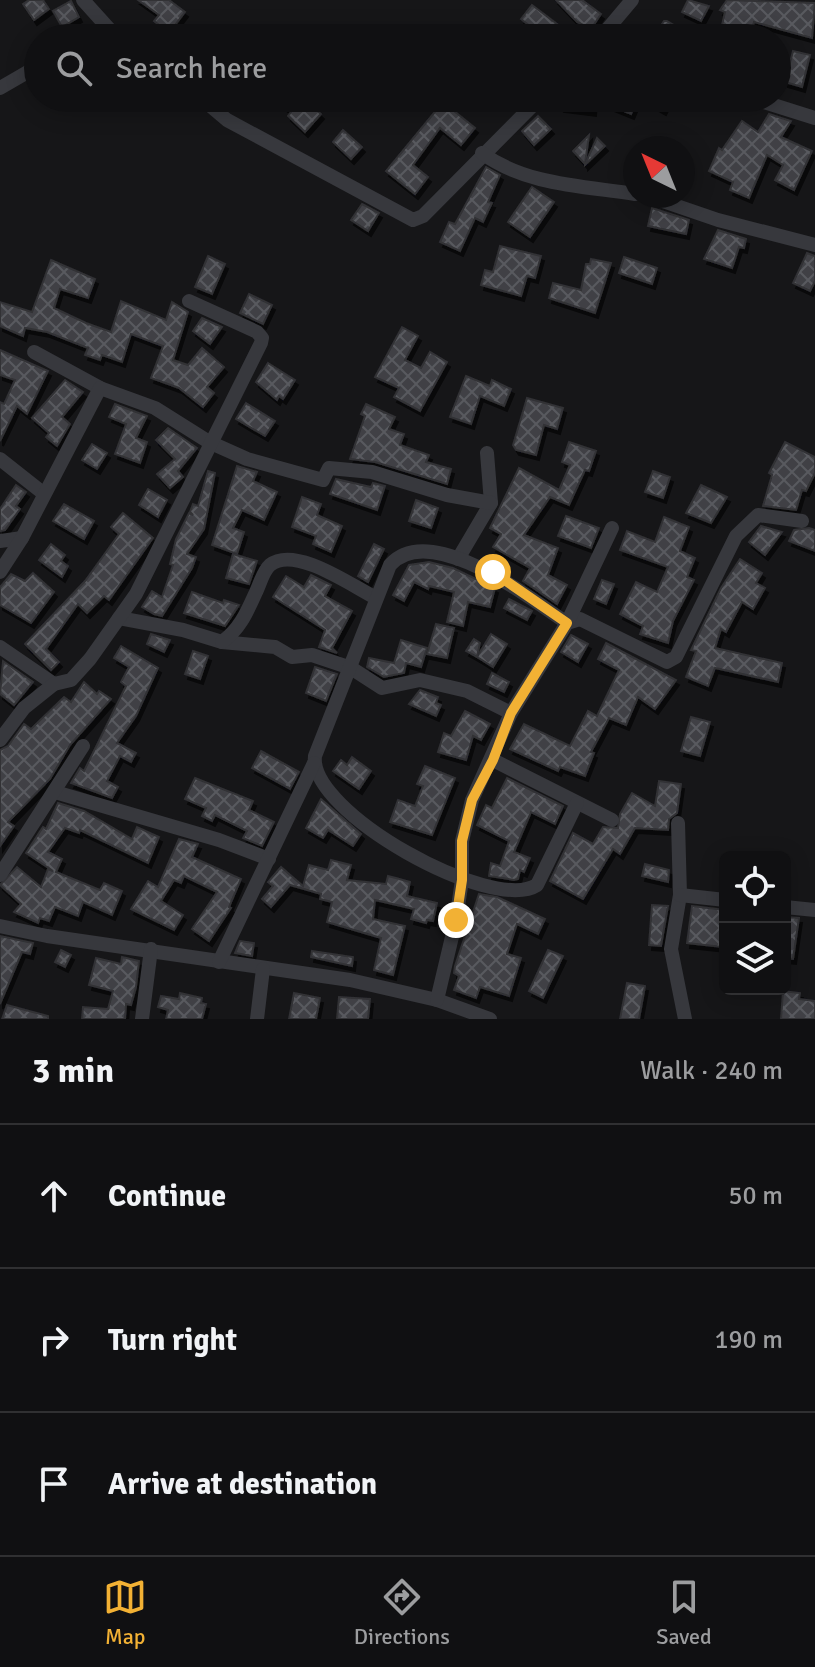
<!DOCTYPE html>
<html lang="en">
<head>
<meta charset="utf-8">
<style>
	body { margin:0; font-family:Signika,sans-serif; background:#19191b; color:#f1f3f6 }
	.controls { position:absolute; right:24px; bottom:24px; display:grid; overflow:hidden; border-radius:12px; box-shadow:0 4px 20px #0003 }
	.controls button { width:72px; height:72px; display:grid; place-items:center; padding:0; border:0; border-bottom:2px solid #303032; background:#101012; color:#f1f3f6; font:40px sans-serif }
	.compass { position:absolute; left:623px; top:136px; width:72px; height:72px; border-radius:50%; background:#101012; box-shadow:0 4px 20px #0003; rotate:317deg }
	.stop { position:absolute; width:24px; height:24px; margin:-18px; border:6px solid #f2b134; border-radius:50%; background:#fff }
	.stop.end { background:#f2b134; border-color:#fff; box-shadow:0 2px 8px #0008 }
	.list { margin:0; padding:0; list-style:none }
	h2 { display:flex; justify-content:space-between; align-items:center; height:104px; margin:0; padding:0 32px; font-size:34px }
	h2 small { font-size:26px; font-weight:400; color:#9c9d9f }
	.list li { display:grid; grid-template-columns:52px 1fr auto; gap:24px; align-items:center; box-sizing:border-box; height:144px; padding:0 32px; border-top:2px solid #303032 }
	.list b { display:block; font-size:30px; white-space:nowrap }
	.list em { font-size:26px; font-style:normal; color:#9c9d9f }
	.icon { flex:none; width:44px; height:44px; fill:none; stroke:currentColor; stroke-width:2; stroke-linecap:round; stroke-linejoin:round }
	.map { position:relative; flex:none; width:815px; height:1019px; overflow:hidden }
	.search { position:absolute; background:#101012; box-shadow:0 4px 20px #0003; left:24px; right:24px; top:24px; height:88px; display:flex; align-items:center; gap:20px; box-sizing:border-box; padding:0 28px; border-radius:44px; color:#9c9d9f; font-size:30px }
	.sheet { height:536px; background:#101012 }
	nav { display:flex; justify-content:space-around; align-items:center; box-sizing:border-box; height:112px; border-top:2px solid #303032; background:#101012; font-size:22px; color:#9c9d9f }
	nav a { display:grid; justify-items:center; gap:4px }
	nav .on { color:#f2b134 }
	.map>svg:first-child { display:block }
	.building { fill:url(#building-cross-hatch); stroke:#303034; stroke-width:2; filter:url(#shadow) }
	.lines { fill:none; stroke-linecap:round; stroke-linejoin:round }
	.minor { stroke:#37383d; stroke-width:14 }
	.route { stroke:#f2b134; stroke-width:10 }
</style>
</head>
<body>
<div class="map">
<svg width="815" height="1019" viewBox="0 0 815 1019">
	<defs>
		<pattern id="building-cross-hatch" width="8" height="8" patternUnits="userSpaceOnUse" patternTransform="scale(2)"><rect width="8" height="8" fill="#404145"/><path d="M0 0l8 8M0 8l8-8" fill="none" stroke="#595a5e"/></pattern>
		<filter id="shadow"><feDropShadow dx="3" dy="5" stdDeviation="0" flood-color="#0009"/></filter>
	</defs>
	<rect width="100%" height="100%" fill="#161618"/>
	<g class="building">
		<polygon points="29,0 43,0 49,9 34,20 23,4"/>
		<polygon points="138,0 169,0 185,12 169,33 154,21 159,15"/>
		<polygon points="556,0 582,0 601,14 591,29 577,22"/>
		<polygon points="688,0 709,6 701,21 682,12"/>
		<polygon points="727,0 815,3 812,38 754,22 750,38 719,38 725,12 720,10"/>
		<polygon points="71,1 79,17 62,27 53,11"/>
		<polygon points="532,5 569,33 565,38 545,38 521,19"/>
		<polygon points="664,21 667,21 695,38 653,38"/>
		<polygon points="793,51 810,55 802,87 785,82"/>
		<polygon points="274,98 303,98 321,114 305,132 288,116 291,112"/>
		<polygon points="563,98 594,98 593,111 561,107"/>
		<polygon points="614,98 638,98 631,114 611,106"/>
		<polygon points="642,98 669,98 663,110"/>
		<polygon points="443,102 475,128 461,145 440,128 413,165 428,177 415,194 386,171"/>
		<polygon points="769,114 791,121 781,137 812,151 794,190 775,180 783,165 767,155 749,198 730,190 733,182 709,171 719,148 722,150 742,121 758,132"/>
		<polygon points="538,116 551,129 534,145 522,131"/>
		<polygon points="343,130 362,147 351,159 333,142"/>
		<polygon points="589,135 585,164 573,151"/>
		<polygon points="597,138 605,146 585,165 585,164"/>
		<polygon points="486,167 500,175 488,202 492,203 483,222 475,218 460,251 440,242 449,222 455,224"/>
		<polygon points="532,187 554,202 530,237 508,222"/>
		<polygon points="362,204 379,213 368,231 351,220"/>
		<polygon points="652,208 689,220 686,234 648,226"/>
		<polygon points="718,230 746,239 744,248 739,247 732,268 704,259"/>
		<polygon points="500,246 541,256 535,278 527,276 521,296 481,285 485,270 493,272"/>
		<polygon points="807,253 815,256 815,281 810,291 793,283"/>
		<polygon points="208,256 225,264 212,294 195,287"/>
		<polygon points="624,257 657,268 652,284 619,273"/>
		<polygon points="591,259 611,263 595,313 549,298 553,283 581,290 586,264 590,264"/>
		<polygon points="51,260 95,279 88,298 60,289 54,308 86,323 111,332 121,301 166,320 172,302 188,312 173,360 188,365 202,348 224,367 207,387 214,393 203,407 179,388 151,378 163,346 131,334 122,362 102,355 100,360 85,355 88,348 47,332 25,328 23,336 0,326 0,302 32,312"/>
		<polygon points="249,294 272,305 263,324 240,313"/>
		<polygon points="202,318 222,327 210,344 193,331"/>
		<polygon points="402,327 418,336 405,360 421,368 430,352 447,362 420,411 394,397 399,388 375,377"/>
		<polygon points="0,350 48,371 27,414 17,406 0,441 0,402 4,404 15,380 0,375"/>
		<polygon points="268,363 295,380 283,399 279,396 277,400 256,382"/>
		<polygon points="466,376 490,386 492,380 511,389 504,406 480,396 471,424 450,417"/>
		<polygon points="65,380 83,392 62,417 70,424 57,446 46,437 49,433 32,418"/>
		<polygon points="527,398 563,408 557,429 544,425 536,455 516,450 513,445"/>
		<polygon points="246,403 275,421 265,436 236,419"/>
		<polygon points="115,404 147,416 136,438 147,442 140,463 115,454 126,424 109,417"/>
		<polygon points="366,404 395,417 389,429 404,434 400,445 429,455 426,462 451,469 447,484 375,462 350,459 365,416 361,414"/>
		<polygon points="168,428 197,448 178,471 183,477 170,488 157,474 175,459 156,440"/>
		<polygon points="569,442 596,451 589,471 585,470 569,505 550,497 524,535 558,548 548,575 567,585 557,604 523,581 530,568 493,547 501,534 490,528 519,468 559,490 570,465 562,462"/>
		<polygon points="785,442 815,457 815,473 806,491 802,490 796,510 763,506 772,475 769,473"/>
		<polygon points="92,444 107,453 97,469 82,460"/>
		<polygon points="237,466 257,472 253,481 277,492 264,520 242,510 233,528 244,532 237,554 212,545"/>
		<polygon points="208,471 215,473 204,529 187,554 196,557 192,568 162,616 154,614 142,607 152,591 162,597 173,565 170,564 176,539 189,513 193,515 190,512 193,504 198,506"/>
		<polygon points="653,471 670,477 663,498 645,492"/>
		<polygon points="336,479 371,487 373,483 385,486 377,510 330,494"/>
		<polygon points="16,485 26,492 16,506 20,509 5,530 0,531 0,509"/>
		<polygon points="701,485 727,497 711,523 686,513"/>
		<polygon points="148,489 167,500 158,517 139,505"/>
		<polygon points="302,497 321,504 317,515 342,526 331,552 313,544 316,536 292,527"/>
		<polygon points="416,500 438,508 431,528 409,521"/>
		<polygon points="64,504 94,521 84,539 53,521"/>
		<polygon points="123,513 153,538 109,600 104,596 87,613 78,604 46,649 59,662 51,670 25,644 85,581 119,534 111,527"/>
		<polygon points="566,516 599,528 591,548 558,536"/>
		<polygon points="664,517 689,527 680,551 695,558 687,577 694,580 673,621 668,643 640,634 643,626 620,614 636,582 657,592 668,567 620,550 627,531 655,542"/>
		<polygon points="761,526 782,532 765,555 749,542"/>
		<polygon points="809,528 815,530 815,551 789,541 794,530"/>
		<polygon points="51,544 65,555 61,561 68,566 62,577 39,560"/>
		<polygon points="374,544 384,549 368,582 358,576"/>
		<polygon points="233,554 257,561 249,584 226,578"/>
		<polygon points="740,559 762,573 756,583 765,588 753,609 742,602 726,632 721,629 715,648 782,663 778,682 715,668 708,686 686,677 696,651 691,650 721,588"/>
		<polygon points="429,562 453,568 495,588 490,607 468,602 463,626 447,622 454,592 429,586 428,589 414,582 404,601 393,595 409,565"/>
		<polygon points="33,573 54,592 31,623 0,605 0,587 11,574 25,581"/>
		<polygon points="311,575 331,585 325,596 352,611 332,648 337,653 319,647 325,630 273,597 286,576 304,587"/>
		<polygon points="602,580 614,584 606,604 594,599"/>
		<polygon points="192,592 223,603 224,600 239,605 225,626 184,613"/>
		<polygon points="509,599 532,611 527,620 504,608"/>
		<polygon points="436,624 454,628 447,658 427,654"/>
		<polygon points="151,634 170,640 164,652 147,644"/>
		<polygon points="491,634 507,644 493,667 477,657"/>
		<polygon points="571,635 588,644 578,662 561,652"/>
		<polygon points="474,639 480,643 477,657 466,651"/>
		<polygon points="401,640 427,648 421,667 406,663 404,673 384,677 367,667 369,658 394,663"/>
		<polygon points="606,643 676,680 655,709 638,697 626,725 609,718 591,752 594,753 585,776 560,767 558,771 510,749 524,724 570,746 588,711 597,716 619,670 598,659"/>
		<polygon points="121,646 158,668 136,716 117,743 136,753 131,762 120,756 107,781 118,787 112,798 71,783 80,768 84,771 126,686 121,682 129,667 114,658"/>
		<polygon points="193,651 208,656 200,679 185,674"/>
		<polygon points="3,661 33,682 14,705 0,694"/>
		<polygon points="315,667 337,674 326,701 306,693"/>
		<polygon points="492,673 509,682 504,692 487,684"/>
		<polygon points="84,682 97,694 99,691 111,699 70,745 50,779 8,822 14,826 0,846 0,750 8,746 24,724 31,729 64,697 71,702"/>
		<polygon points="420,690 438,697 436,703 441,705 436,716 409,704"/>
		<polygon points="465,711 490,724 481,740 473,736 466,760 438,752 444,733 451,736"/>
		<polygon points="691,717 710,722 700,756 681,751"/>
		<polygon points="261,751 299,772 290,789 252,768"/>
		<polygon points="352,757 371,771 359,789 333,771 341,760 347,765"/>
		<polygon points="425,766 455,778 432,835 390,822 398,800 415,806 423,786 417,784"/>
		<polygon points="195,778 253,801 249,810 274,822 262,846 243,838 247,831 215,815 212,821 202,816 206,808 185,799"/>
		<polygon points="507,778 563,806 555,824 531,812 514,852 530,858 524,872 520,870 518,879 514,880 489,876 491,863 500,866 509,841 477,825 486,805 492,808"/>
		<polygon points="659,781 681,784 677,813 669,819 668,830 635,828 620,854 613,849 583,899 550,881 573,833 593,844 603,827 618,828 620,814 632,793 655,806"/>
		<polygon points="321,799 361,834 353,846 328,830 323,838 306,828"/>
		<polygon points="58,803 84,811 132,839 137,827 159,837 148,863 80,830 79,833 65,828 48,852 62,859 56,872 100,890 104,883 122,891 112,915 83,902 78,916 55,907 49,921 40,918 38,923 14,912 21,904 0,885 17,867 41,887 48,869 53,871 26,853 43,827 46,829"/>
		<polygon points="179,839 198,844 192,857 241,879 229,907 231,908 209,941 192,929 217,892 184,876 181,883 174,880 161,901 183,915 174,930 131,909 148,881 158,887"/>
		<polygon points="331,860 351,865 347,880 386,884 388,876 396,878 410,882 407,896 437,903 433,921 427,920 426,923 411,919 414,909 375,900 373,919 405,926 393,975 374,970 381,938 327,922 332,902 320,899 321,894 290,885 271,907 262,899 273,886 268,882 281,867 303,886 309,865 328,870"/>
		<polygon points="645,864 669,870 668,882 642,876"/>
		<polygon points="479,894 497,897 545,919 538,934 517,924 507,954 521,958 509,996 480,987 476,998 454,990 459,976 454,973 455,966"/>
		<polygon points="652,905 668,906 661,946 649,945"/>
		<polygon points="692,906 725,910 722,947 687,943"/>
		<polygon points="785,917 799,918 793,959 785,958"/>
		<polygon points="0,936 33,943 30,954 22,952 0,1004"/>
		<polygon points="240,941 254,943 252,956 235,953"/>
		<polygon points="61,950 71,955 65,967 55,962"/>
		<polygon points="548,950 563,956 543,998 529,991"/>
		<polygon points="312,951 353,957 352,966 311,957"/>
		<polygon points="122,957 139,961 136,987 131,1005 126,1004 125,1019 82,1019 83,1007 108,1009 113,991 89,985 96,958 121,964"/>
		<polygon points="627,983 645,986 639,1019 620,1019"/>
		<polygon points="783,991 800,993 799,999 815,1001 815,1019 781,1019"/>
		<polygon points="180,993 202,998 201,1003 206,1004 202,1019 166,1019 168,1010 158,1007 161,996 179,999"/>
		<polygon points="294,993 320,998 316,1019 289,1019"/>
		<polygon points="339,997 370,999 368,1019 337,1019"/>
		<polygon points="7,1005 48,1016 48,1019 2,1019"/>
	</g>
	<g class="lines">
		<g class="minor">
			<polyline points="83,0 110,30 124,38"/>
			<polyline points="90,38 110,30"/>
			<polyline points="600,38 632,0"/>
			<polyline points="0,88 38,66"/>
			<polyline points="201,98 227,120 413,220 423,216 540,98"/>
			<polyline points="751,98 815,118"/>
			<path d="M 482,153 C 525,185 583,186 635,194"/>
			<polyline points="648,196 718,220 815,245"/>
			<polyline points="34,352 100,388"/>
			<polyline points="0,459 43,493"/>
			<polyline points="0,541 22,538"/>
			<polyline points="458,559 491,503 487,453"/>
			<polyline points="0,572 22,538 100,388 155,408 209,442 247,459 323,480 329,468 372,472 447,495 491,503"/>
			<polyline points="119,618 183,630 222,642 275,647 292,657 312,655 351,668 382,688 420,680 467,691 511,713"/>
			<path d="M 222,642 C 240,629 247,612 256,592 C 260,584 263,571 270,565 C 295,545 352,586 376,598"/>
			<polyline points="0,647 54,684"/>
			<polyline points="0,740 24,708 54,684 71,680 90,659 136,594 261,343 262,338 257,332 189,301"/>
			<polyline points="493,760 612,820"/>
			<polyline points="55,792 219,840 269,859"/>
			<path d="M 577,803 L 537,885 C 492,914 308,812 315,756 L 390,565 C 430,520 531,599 567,623 L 580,619 L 667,662 L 676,657 L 736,536 L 758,515 L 802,521"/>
			<polyline points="678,823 680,895 671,949 685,1019"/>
			<polyline points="0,875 83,746"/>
			<polyline points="680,895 725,900"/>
			<polyline points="785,907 815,910"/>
			<polyline points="0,926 47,936 350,980 437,1000 490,1019"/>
			<polyline points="219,962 314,763"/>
			<polyline points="437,1000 456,920 462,880 462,841 472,800 511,713 567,623 612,528"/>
			<polyline points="142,1019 151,949"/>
			<polyline points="257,1019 263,969"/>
		</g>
	</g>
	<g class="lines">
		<polyline class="route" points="456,920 462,880 462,841 472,800 493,760 511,713 567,623 493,572"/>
	</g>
</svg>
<div class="controls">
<button><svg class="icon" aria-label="locate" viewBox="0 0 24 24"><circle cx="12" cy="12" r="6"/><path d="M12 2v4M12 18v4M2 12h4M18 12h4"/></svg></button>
<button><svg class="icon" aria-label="layers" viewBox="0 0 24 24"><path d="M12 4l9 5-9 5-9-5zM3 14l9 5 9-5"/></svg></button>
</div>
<svg class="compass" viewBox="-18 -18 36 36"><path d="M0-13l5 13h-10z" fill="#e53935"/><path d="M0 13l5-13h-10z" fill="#9c9d9f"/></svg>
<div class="stop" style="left:493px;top:572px"></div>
<div class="stop end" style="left:456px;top:920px"></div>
<div class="search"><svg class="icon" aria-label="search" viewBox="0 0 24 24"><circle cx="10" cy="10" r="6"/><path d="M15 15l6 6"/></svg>Search here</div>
</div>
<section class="sheet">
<h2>3 min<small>Walk · 240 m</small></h2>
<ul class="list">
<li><svg class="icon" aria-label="ahead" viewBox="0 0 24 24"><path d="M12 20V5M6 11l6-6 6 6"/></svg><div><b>Continue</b></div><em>50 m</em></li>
<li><svg class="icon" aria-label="right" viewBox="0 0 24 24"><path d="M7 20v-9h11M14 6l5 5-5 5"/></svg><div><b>Turn right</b></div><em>190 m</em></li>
<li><svg class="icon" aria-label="arrive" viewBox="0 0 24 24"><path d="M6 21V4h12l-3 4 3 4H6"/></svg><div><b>Arrive at destination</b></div></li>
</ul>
</section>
<nav>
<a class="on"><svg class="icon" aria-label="map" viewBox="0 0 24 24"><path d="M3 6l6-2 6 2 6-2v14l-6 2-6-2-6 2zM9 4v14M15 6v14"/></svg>Map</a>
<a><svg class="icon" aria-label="directions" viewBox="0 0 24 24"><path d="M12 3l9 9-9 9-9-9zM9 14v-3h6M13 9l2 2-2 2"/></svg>Directions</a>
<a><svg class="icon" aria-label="saved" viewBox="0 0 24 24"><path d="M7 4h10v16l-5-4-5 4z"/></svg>Saved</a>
</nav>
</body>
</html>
